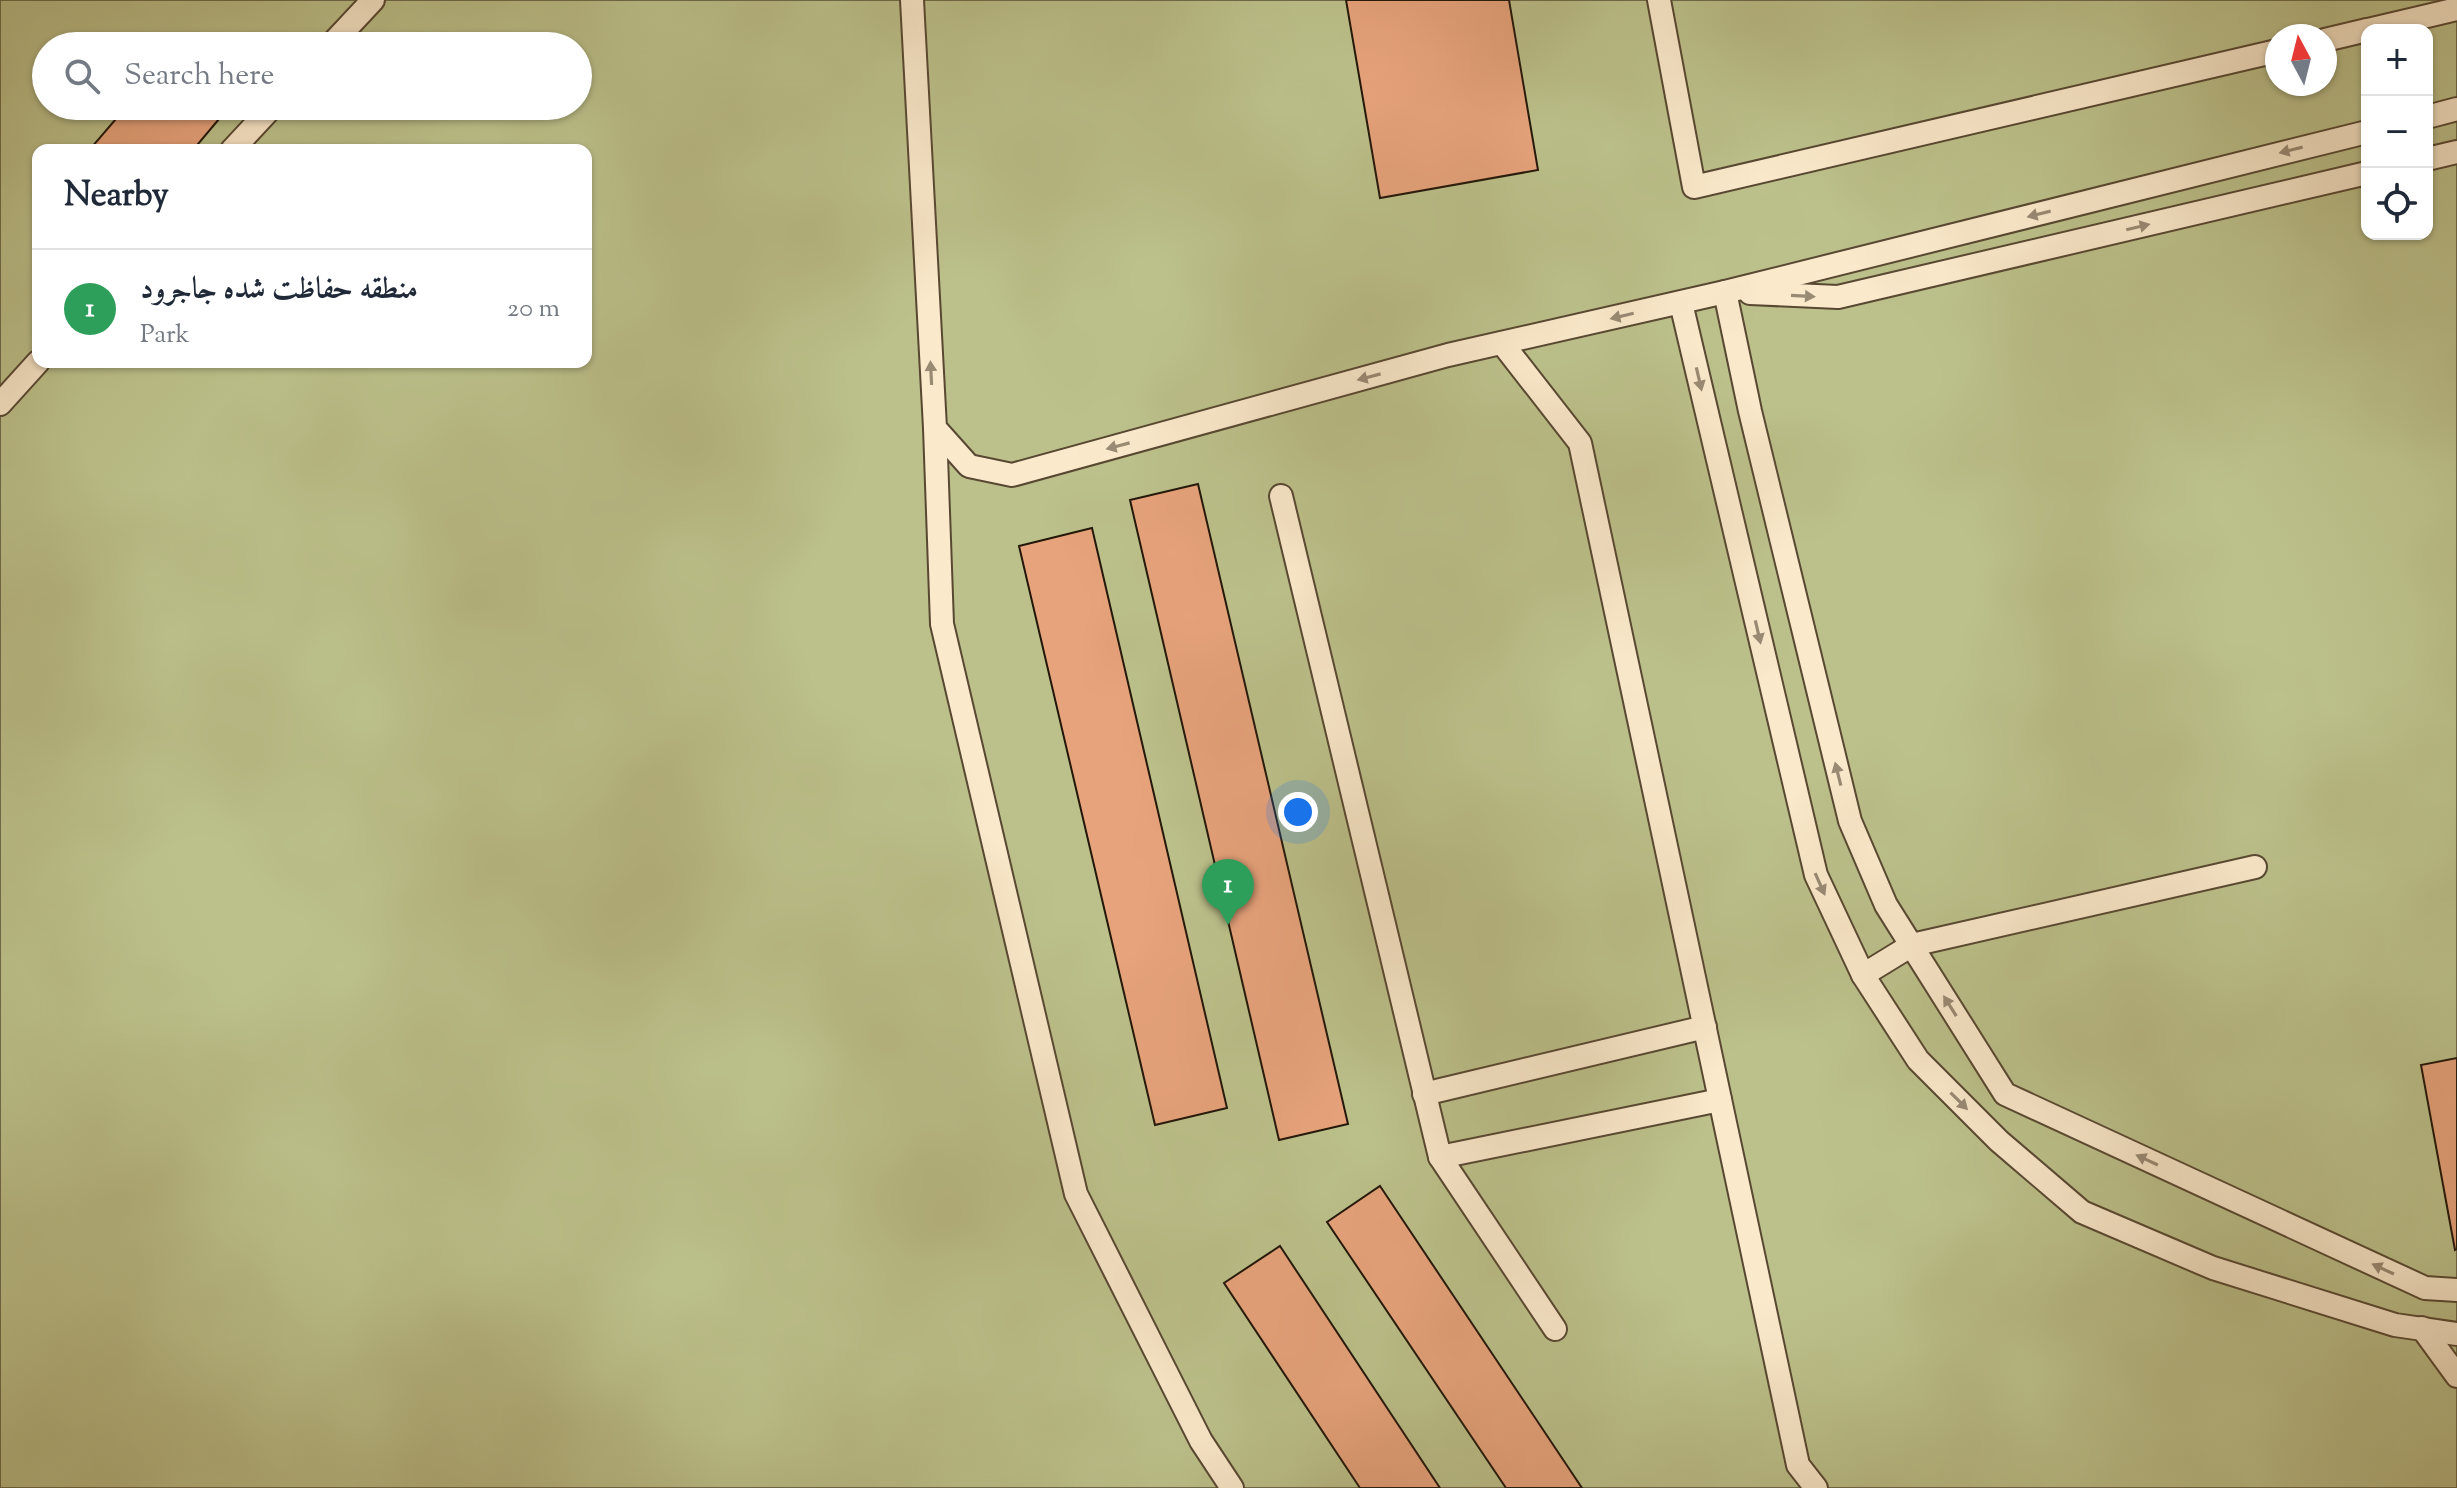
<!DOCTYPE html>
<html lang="en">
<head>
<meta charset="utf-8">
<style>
	body { margin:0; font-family:"Sorts Mill Goudy",Amiri,serif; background:#f2f2f3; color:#1f2937 }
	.controls { position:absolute; right:24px; top:24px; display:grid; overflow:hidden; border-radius:16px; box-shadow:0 2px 6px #0004 }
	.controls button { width:72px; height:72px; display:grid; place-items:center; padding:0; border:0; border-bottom:2px solid #e0e1e3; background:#fff; color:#1f2937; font:40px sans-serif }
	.compass { position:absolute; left:2265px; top:24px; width:72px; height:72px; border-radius:50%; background:#fff; box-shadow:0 2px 6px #0004; rotate:353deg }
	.you { position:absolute; left:1298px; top:812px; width:28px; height:28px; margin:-20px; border:6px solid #fff; border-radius:50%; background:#1a73e8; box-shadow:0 0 0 12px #1a73e833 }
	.badge { display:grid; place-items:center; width:52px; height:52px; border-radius:50%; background:#8f2418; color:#fff; font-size:26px; font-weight:700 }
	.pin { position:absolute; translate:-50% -66px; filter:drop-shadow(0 2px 4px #0008) }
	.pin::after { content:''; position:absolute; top:42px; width:28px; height:24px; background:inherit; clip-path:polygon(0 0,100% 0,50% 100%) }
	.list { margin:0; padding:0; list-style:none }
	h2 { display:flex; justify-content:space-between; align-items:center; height:104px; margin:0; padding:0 32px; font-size:34px }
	h2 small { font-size:26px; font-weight:400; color:#747a83 }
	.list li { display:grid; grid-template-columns:52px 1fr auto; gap:24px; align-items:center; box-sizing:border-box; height:120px; padding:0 32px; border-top:2px solid #e0e1e3 }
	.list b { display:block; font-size:30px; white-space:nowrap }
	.list p { margin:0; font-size:26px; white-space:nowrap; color:#747a83 }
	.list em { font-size:26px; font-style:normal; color:#747a83 }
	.icon { flex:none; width:44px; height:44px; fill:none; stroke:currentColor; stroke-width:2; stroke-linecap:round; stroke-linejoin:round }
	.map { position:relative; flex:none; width:2457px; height:1488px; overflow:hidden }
	.search { position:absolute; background:#fff; box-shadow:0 2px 6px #0004; left:32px; top:32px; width:560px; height:88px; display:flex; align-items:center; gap:20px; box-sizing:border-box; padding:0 28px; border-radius:44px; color:#747a83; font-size:30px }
	.panel { position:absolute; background:#fff; box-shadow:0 2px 6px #0004; left:32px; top:144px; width:560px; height:224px; border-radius:16px }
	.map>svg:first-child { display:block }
	.green { fill:#bcc18b; stroke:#6f6c4a; stroke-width:2; fill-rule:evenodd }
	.building { fill:#e7a37c; stroke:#221709; stroke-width:2 }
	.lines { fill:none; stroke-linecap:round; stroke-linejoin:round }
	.service-casing { stroke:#584832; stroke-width:26 }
	.service { stroke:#fae9cb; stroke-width:22 }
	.oneway { fill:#998a74 }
</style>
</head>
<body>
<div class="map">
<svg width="2457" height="1488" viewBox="0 0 2457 1488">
	<rect width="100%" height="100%" fill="#f8ddaf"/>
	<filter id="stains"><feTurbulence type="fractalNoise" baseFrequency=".0025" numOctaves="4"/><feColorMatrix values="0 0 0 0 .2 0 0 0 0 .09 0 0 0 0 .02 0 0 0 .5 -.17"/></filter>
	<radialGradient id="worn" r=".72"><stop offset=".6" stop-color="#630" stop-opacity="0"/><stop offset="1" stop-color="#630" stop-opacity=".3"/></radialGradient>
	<path class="green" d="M 0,0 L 2457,0 L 2457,1488 L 0,1488 ZM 2367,30 L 2427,30 L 2427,234 L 2367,234 ZM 2277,36 L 2325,36 L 2325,84 L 2277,84 ZM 46,46 L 578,46 L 578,106 L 46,106 ZM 38,150 L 586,150 L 586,362 L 38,362 Z"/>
	<g class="building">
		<polygon points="1346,0 1509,0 1538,170 1380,198"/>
		<polygon points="127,106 230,106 193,150 94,150 91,148"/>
		<polygon points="1198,484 1348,1124 1279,1140 1130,500"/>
		<polygon points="1092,528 1227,1108 1155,1125 1019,546"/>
		<polygon points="2457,1058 2457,1249 2455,1250 2421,1065"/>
		<polygon points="1380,1186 1582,1488 1506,1488 1327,1222"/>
		<polygon points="1280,1246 1440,1488 1360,1488 1224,1283"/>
	</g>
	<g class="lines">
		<g class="service-casing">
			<g id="service">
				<polyline points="912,0 935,428 969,466 1012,475 1448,355 1725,292 2367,132"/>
				<polyline points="1659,0 1694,187 2277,51"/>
				<polyline points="2368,30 2457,9"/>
				<polyline points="2325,40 2367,30"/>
				<polyline points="330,46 373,0"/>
				<polyline points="2427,117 2457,109"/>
				<polyline points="232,150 273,106"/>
				<polyline points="2427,159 2457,152"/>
				<polyline points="1725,292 1750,411 1850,821 1886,905 2005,1094 2425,1288 2457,1290"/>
				<polyline points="1750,293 1838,297 2367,173"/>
				<polyline points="1681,303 1816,875 1863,975 1918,1060 1999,1141 2082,1212 2213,1268 2395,1325 2457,1334"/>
				<polyline points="1502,343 1580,443 1798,1465 1816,1488"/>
				<polyline points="0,404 38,362"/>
				<polyline points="935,428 942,624 1076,1194 1201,1441 1232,1488"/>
				<polyline points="1281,496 1440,1157 1555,1329"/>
				<polyline points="1863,975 1912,945 2255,867"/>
				<polyline points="1424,1094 1705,1027"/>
				<polyline points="1440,1157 1720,1100"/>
				<polyline points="2422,1328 2457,1376"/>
			</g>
		</g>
		<use href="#service" class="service"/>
	</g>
	<defs><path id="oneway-solid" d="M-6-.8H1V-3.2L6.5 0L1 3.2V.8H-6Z" transform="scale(2)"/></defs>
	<g class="oneway">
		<use href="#oneway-solid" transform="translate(2291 150) rotate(166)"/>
		<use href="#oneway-solid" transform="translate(2039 214) rotate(166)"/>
		<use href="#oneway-solid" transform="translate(2138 227) rotate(-13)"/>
		<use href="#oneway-solid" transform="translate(1803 296) rotate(3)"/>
		<use href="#oneway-solid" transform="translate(1622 316) rotate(167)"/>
		<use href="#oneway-solid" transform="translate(931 373) rotate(-93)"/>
		<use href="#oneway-solid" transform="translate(1369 377) rotate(165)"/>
		<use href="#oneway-solid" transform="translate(1699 379) rotate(77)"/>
		<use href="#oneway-solid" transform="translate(1118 446) rotate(165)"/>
		<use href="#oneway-solid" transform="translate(1758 632) rotate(77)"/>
		<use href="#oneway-solid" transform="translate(1838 774) rotate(-104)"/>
		<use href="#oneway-solid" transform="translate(1820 884) rotate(66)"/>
		<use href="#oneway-solid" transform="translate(1950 1006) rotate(-122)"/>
		<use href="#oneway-solid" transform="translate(1959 1101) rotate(45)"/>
		<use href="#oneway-solid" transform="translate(2147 1160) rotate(-155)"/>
		<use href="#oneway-solid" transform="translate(2383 1269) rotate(-155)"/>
	</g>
	<rect width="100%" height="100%" filter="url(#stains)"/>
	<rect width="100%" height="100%" fill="url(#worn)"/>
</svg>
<div class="controls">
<button>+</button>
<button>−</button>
<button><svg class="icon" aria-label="locate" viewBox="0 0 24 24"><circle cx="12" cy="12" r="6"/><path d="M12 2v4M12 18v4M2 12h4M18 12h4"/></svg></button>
</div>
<svg class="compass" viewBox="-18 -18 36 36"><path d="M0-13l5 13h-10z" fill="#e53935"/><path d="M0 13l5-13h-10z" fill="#747a83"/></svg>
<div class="you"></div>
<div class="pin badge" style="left:1228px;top:925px;background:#2e9e5b">1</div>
<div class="search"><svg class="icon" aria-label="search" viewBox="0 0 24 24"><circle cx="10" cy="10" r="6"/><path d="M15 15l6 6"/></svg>Search here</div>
<section class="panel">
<h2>Nearby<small></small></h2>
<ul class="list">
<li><span class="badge" style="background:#2e9e5b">1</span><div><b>منطقه حفاظت شده جاجرود</b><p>Park</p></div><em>20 m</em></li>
</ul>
</section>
</div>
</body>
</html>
